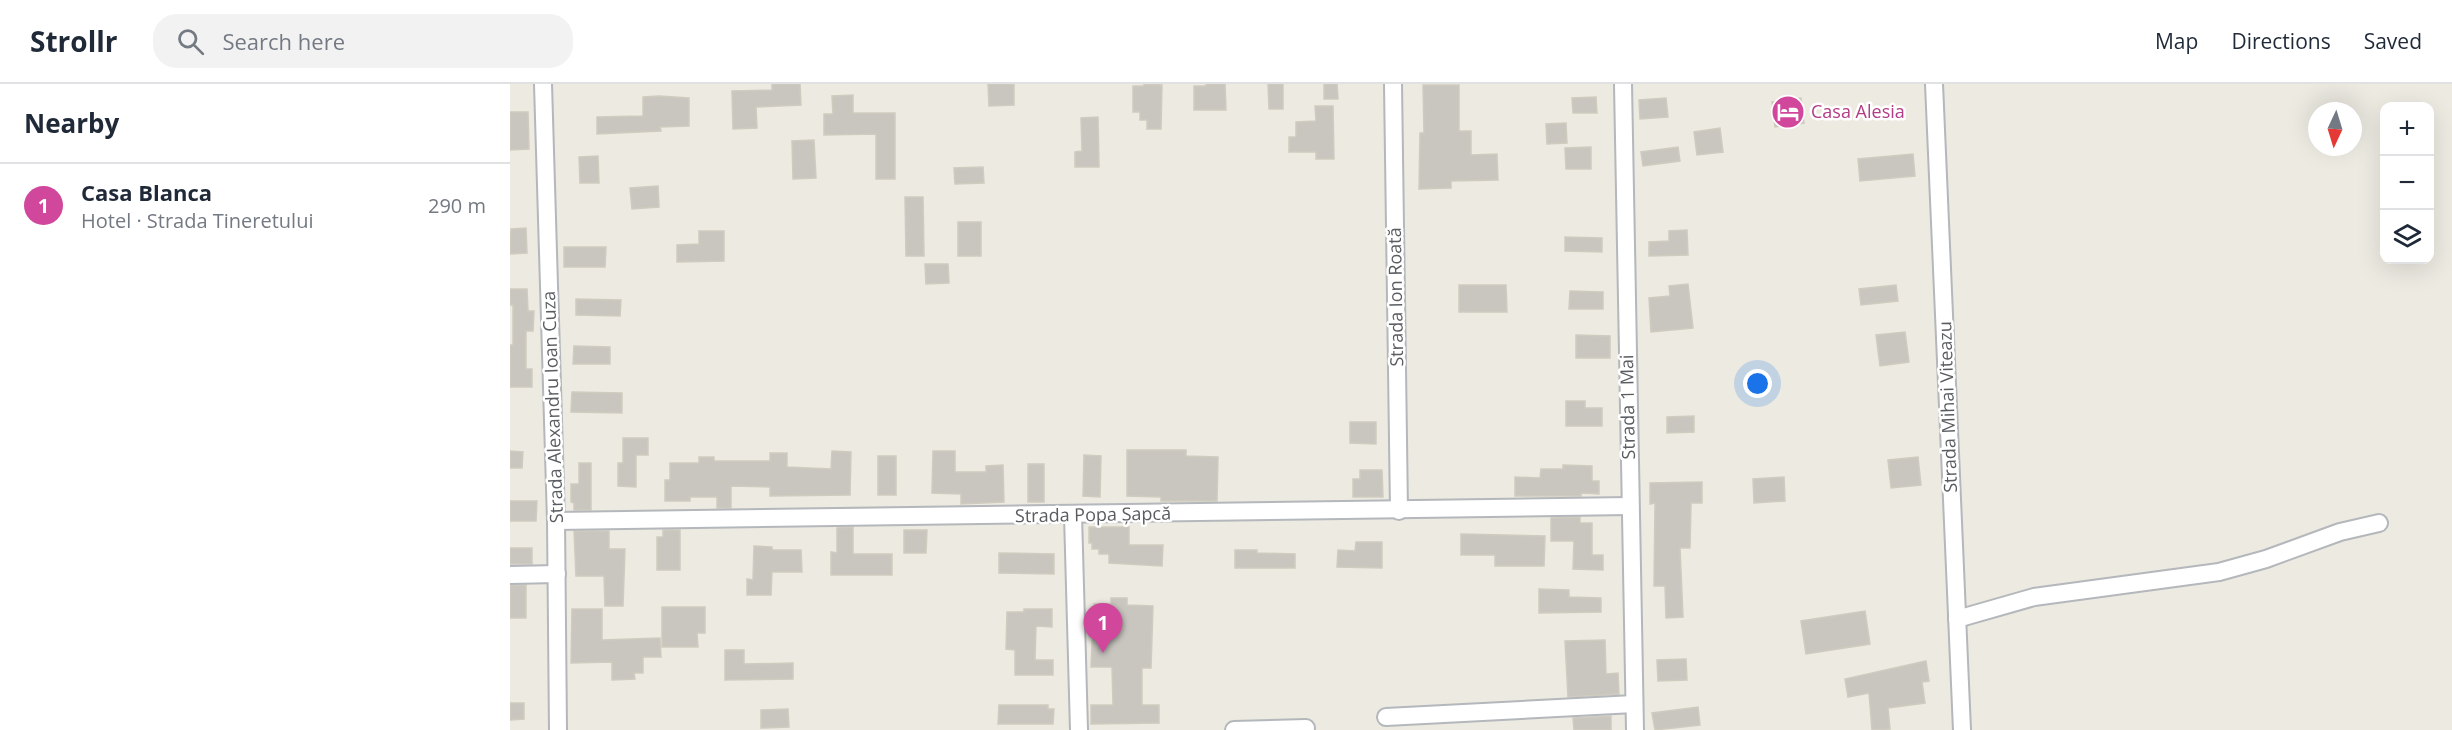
<!DOCTYPE html>
<html lang="en">
<head>
<meta charset="utf-8">
<style>
	body { margin:0; font-family:"Open Sans",sans-serif; background:#f2f2f3; color:#1f2937 }
	.controls { position:absolute; right:18px; top:18px; display:grid; overflow:hidden; border-radius:12px; box-shadow:0 6px 24px #0002 }
	.controls button { width:54px; height:54px; display:grid; place-items:center; padding:0; border:0; border-bottom:2px solid #e0e1e3; background:#fff; color:#1f2937; font:30px sans-serif }
	.compass { position:absolute; left:1798px; top:18px; width:54px; height:54px; border-radius:50%; background:#fff; box-shadow:0 6px 24px #0002; rotate:184deg }
	.you { position:absolute; left:1248px; top:300px; width:21px; height:21px; margin:-15px; border:4px solid #fff; border-radius:50%; background:#1a73e8; box-shadow:0 0 0 9px #1a73e833 }
	.badge { display:grid; place-items:center; width:39px; height:39px; border-radius:50%; background:#0b8043; color:#fff; font-size:20px; font-weight:700 }
	.pin { position:absolute; translate:-50% -50px; filter:drop-shadow(0 2px 3px #0008) }
	.pin::after { content:''; position:absolute; top:32px; width:21px; height:18px; background:inherit; clip-path:polygon(0 0,100% 0,50% 100%) }
	.list { margin:0; padding:0; list-style:none }
	h2 { display:flex; justify-content:space-between; align-items:center; height:78px; margin:0; padding:0 24px; font-size:26px }
	h2 small { font-size:20px; font-weight:400; color:#747a83 }
	.list li { display:grid; grid-template-columns:39px 1fr auto; gap:18px; align-items:center; box-sizing:border-box; height:84px; padding:0 24px; border-top:2px solid #e0e1e3 }
	.list b { display:block; font-size:22px; white-space:nowrap }
	.list p { margin:0; font-size:20px; white-space:nowrap; color:#747a83 }
	.list em { font-size:20px; font-style:normal; color:#747a83 }
	.icon { flex:none; width:33px; height:33px; fill:none; stroke:currentColor; stroke-width:2; stroke-linecap:round; stroke-linejoin:round }
	.map { position:relative; flex:none; width:1942px; height:646px; overflow:hidden }
	header { display:flex; align-items:center; gap:36px; box-sizing:border-box; height:84px; padding:0 30px; background:#fff; border-bottom:2px solid #e0e1e3 }
	header strong { font-size:28px }
	nav { display:flex; gap:33px; margin-inline-start:auto; font-size:21px }
	.search { width:420px; height:54px; background:#f2f2f3; display:flex; align-items:center; gap:15px; box-sizing:border-box; padding:0 21px; border-radius:24px; color:#747a83; font-size:22px }
	main { display:flex }
	aside { flex:1; background:#fff }
	.map>svg:first-child { display:block }
	.building { fill:#c9c6c0; stroke:#d0cbbf; stroke-width:1.5 }
	.lines { fill:none; stroke-linecap:round; stroke-linejoin:round }
	.street-casing { stroke:#b4b7bb; stroke-width:20 }
	.street { stroke:#fff; stroke-width:16 }
	.labels { text-anchor:middle; stroke-width:5; stroke-linejoin:round; paint-order:stroke }
	.hotel-label { font-size:18px; fill:#b23c85; stroke:#fff; text-anchor:start }
	.street-label { font-size:18px; fill:#595d61; stroke:#fff }
</style>
</head>
<body>
<header>
<strong>Strollr</strong>
<div class="search"><svg class="icon" aria-label="search" viewBox="0 0 24 24"><circle cx="10" cy="10" r="6"/><path d="M15 15l6 6"/></svg>Search here</div>
<nav><a>Map</a><a>Directions</a><a>Saved</a></nav>
</header>
<main>
<aside>
<h2>Nearby<small></small></h2>
<ul class="list">
<li><span class="badge" style="background:#d1479c">1</span><div><b>Casa Blanca</b><p>Hotel · Strada Tineretului</p></div><em>290 m</em></li>
</ul>
</aside>
<div class="map">
<svg width="1942" height="646" viewBox="0 0 1942 646">
	<rect width="100%" height="100%" fill="#eceae1"/>
	<g class="building">
		<polygon points="262,0 290,0 291,21 246,23 247,44 223,45 222,7 262,6"/>
		<polygon points="478,0 504,0 504,21 479,22"/>
		<polygon points="634,0 652,1 651,45 637,45 637,36 630,36 630,28 623,28 623,2 634,2"/>
		<polygon points="696,0 715,0 716,26 684,26 684,2 696,2"/>
		<polygon points="758,0 773,0 773,25 759,25"/>
		<polygon points="814,0 827,0 828,15 814,15"/>
		<polygon points="913,1 949,1 949,47 961,47 961,71 987,70 988,96 941,97 941,104 909,105 910,49 914,49"/>
		<polygon points="343,11 343,29 385,29 385,95 366,95 366,50 314,51 314,30 323,30 322,12"/>
		<polygon points="149,12 179,14 179,42 150,43 151,47 87,50 87,33 133,32 133,13"/>
		<polygon points="1086,13 1087,29 1063,29 1062,14"/>
		<polygon points="1156,14 1158,33 1130,35 1129,16"/>
		<polygon points="1291,14 1294,39 1265,43 1262,18"/>
		<polygon points="805,22 823,22 824,75 806,75 806,68 779,68 779,53 786,53 786,38 806,37"/>
		<polygon points="0,28 18,28 19,65 0,66"/>
		<polygon points="588,33 589,83 565,83 565,68 572,67 571,34"/>
		<polygon points="1056,39 1057,59 1037,60 1036,40"/>
		<polygon points="1210,44 1213,68 1187,71 1184,48"/>
		<polygon points="304,56 306,94 283,95 282,57"/>
		<polygon points="1081,63 1081,85 1056,85 1055,64"/>
		<polygon points="1168,63 1170,77 1133,82 1131,68"/>
		<polygon points="1403,70 1405,92 1350,97 1348,75"/>
		<polygon points="88,72 89,99 70,99 69,73"/>
		<polygon points="473,83 474,99 445,100 444,84"/>
		<polygon points="148,102 149,123 122,125 120,104"/>
		<polygon points="395,113 413,113 414,172 396,172"/>
		<rect x="448" y="138" width="23" height="34"/>
		<polygon points="16,144 17,169 0,170 1,145"/>
		<polygon points="1177,146 1178,171 1139,172 1139,158 1159,157 1159,147"/>
		<polygon points="189,147 214,147 214,177 167,178 167,161 189,160"/>
		<polygon points="1055,153 1092,154 1092,168 1055,167"/>
		<polygon points="54,163 96,163 95,183 54,183"/>
		<polygon points="415,180 438,180 439,199 416,200"/>
		<polygon points="1178,200 1183,244 1141,248 1139,214 1160,212 1159,202"/>
		<polygon points="949,201 996,201 997,228 949,228"/>
		<polygon points="1386,201 1388,217 1351,221 1349,205"/>
		<polygon points="0,205 17,205 18,227 24,227 23,247 16,247 16,285 22,285 22,303 0,303 0,261 3,261 3,221 0,221"/>
		<polygon points="1060,207 1093,208 1093,225 1059,225"/>
		<polygon points="66,215 111,216 110,232 66,231"/>
		<polygon points="1395,248 1399,278 1370,282 1366,251"/>
		<polygon points="1066,251 1100,252 1100,274 1066,274"/>
		<polygon points="64,262 100,263 100,280 63,280"/>
		<polygon points="62,308 112,309 112,329 61,328"/>
		<polygon points="1056,317 1075,317 1075,324 1092,324 1092,342 1056,342"/>
		<polygon points="1184,332 1184,348 1157,349 1157,333"/>
		<polygon points="840,338 866,338 866,360 840,359"/>
		<polygon points="113,354 138,354 138,371 126,371 126,403 108,402 108,379 113,379"/>
		<polygon points="617,366 676,366 676,372 708,373 707,417 651,417 651,413 617,412"/>
		<polygon points="0,367 13,368 12,384 0,384"/>
		<polygon points="322,367 341,368 340,411 260,412 260,403 221,402 221,424 207,424 207,413 180,413 180,417 155,417 155,396 160,396 160,379 189,379 189,373 204,373 204,377 260,377 260,369 277,369 277,383 321,385"/>
		<polygon points="423,367 445,367 445,388 476,388 476,382 493,381 494,418 451,420 451,410 422,409"/>
		<polygon points="574,371 591,372 590,413 573,412"/>
		<rect x="368" y="372" width="18" height="39"/>
		<polygon points="1408,373 1411,401 1381,404 1378,376"/>
		<polygon points="69,379 81,379 81,426 64,426 64,419 61,418 61,400 69,400"/>
		<rect x="518" y="380" width="16" height="38"/>
		<polygon points="1053,381 1082,382 1082,397 1089,397 1089,410 1071,409 1071,412 1005,412 1005,393 1030,394 1031,385 1053,385"/>
		<polygon points="850,386 872,386 873,413 843,413 843,395 850,395"/>
		<polygon points="1274,393 1275,417 1244,419 1243,395"/>
		<polygon points="1192,398 1192,419 1181,419 1180,464 1170,464 1173,533 1156,534 1155,502 1144,502 1145,419 1140,420 1140,399"/>
		<polygon points="0,417 27,417 26,437 0,437"/>
		<polygon points="1070,433 1070,439 1082,439 1082,471 1093,471 1093,486 1063,485 1064,457 1041,457 1041,434"/>
		<polygon points="343,443 343,470 382,470 382,491 321,491 321,468 327,469 327,444"/>
		<polygon points="579,443 619,443 619,461 653,461 652,482 599,479 599,470 589,470 589,465 582,465 582,459 579,459"/>
		<polygon points="153,446 170,446 170,486 147,486 147,453 153,453"/>
		<polygon points="394,446 417,446 416,469 394,469"/>
		<polygon points="64,447 99,447 99,465 115,465 113,522 95,522 94,492 66,492"/>
		<polygon points="951,450 1035,452 1034,482 985,482 985,471 951,471"/>
		<polygon points="846,458 872,458 872,484 827,483 828,466 845,467"/>
		<polygon points="244,462 262,463 262,466 291,466 292,488 262,488 261,511 237,511 237,495 243,496"/>
		<rect x="0" y="464" width="22" height="16"/>
		<polygon points="725,466 747,466 747,469 785,470 785,484 725,484"/>
		<polygon points="489,469 544,470 544,490 489,489"/>
		<rect x="0" y="501" width="16" height="33"/>
		<polygon points="1029,505 1059,506 1059,513 1091,514 1091,528 1029,529"/>
		<polygon points="601,514 617,514 617,521 643,522 641,584 632,584 632,621 649,621 649,639 581,640 581,621 603,621 602,583 581,583 584,520 601,520"/>
		<polygon points="152,523 195,523 195,549 187,549 188,563 152,563"/>
		<polygon points="62,525 92,525 92,556 150,554 151,573 133,573 133,589 124,589 125,595 102,596 102,578 61,579"/>
		<polygon points="514,525 542,525 542,543 526,542 525,576 543,576 543,591 505,591 505,566 496,565 497,528 514,528"/>
		<polygon points="1355,527 1360,560 1296,570 1291,537"/>
		<polygon points="1095,556 1096,590 1108,589 1109,610 1058,613 1055,557"/>
		<polygon points="215,566 234,566 234,580 283,579 283,595 215,596"/>
		<polygon points="1176,575 1177,596 1148,597 1147,576"/>
		<polygon points="1416,577 1419,597 1412,598 1415,619 1378,624 1380,645 1362,646 1359,609 1338,613 1335,595"/>
		<polygon points="0,619 14,619 14,635 0,636"/>
		<polygon points="489,621 538,621 538,625 544,625 543,640 488,640"/>
		<polygon points="1188,623 1190,641 1145,646 1142,629"/>
		<polygon points="278,625 279,643 251,644 251,626"/>
		<polygon points="1101,632 1101,646 1064,646 1063,634"/>
	</g>
	<g class="lines">
		<g class="street-casing">
			<g id="street">
				<polyline points="33,0 46,437 48,646"/>
				<polyline points="883,0 889,427"/>
				<polyline points="1113,0 1125,646"/>
				<polyline points="1424,0 1452,646"/>
				<polyline points="563,431 569,646"/>
				<polyline points="46,437 1120,422"/>
				<polyline points="0,491 47,490"/>
				<polyline points="1447,535 1524,513 1709,488 1756,475 1830,448 1869,439"/>
				<polyline points="876,633 1124,620"/>
				<polyline points="724,646 796,644"/>
			</g>
		</g>
		<use href="#street" class="street"/>
	</g>
	<defs>
		<g id="hotel-disc" transform="scale(1.725)"><circle r="9.5" fill="#d1479c" stroke="#fff"/><path d="M-6-4.5h1.5V1H6V5H4.5V3h-9V5H-6ZM-4 0a1.8 1.8 0 1 1 3.6 0ZM.5 0V-2.5h3Q6-2.5 6 0Z" fill="#fff"/></g>
	</defs>
	<g fill-rule="evenodd">
		<use href="#hotel-disc" x="1278" y="28"/>
	</g>
	<g class="labels">
		<g class="hotel-label">
			<text x="1301" y="34">Casa Alesia</text>
		</g>
		<g class="street-label">
			<text transform="translate(886 213) rotate(-91)" y="6">Strada Ion Roată</text>
			<text transform="translate(43 323) rotate(-92)" y="6">Strada Alexandru Ioan Cuza</text>
			<text transform="translate(1118 323) rotate(-91)" y="6">Strada 1 Mai</text>
			<text transform="translate(1438 323) rotate(-92)" y="6">Strada Mihai Viteazu</text>
			<text transform="translate(583 431) rotate(-1)" y="6">Strada Popa Șapcă</text>
		</g>
	</g>
</svg>
<div class="controls">
<button>+</button>
<button>−</button>
<button><svg class="icon" aria-label="layers" viewBox="0 0 24 24"><path d="M12 4l9 5-9 5-9-5zM3 14l9 5 9-5"/></svg></button>
</div>
<svg class="compass" viewBox="-18 -18 36 36"><path d="M0-13l5 13h-10z" fill="#e53935"/><path d="M0 13l5-13h-10z" fill="#747a83"/></svg>
<div class="you"></div>
<div class="pin badge" style="left:593px;top:569px;background:#d1479c">1</div>
</div>
</main>
</body>
</html>
